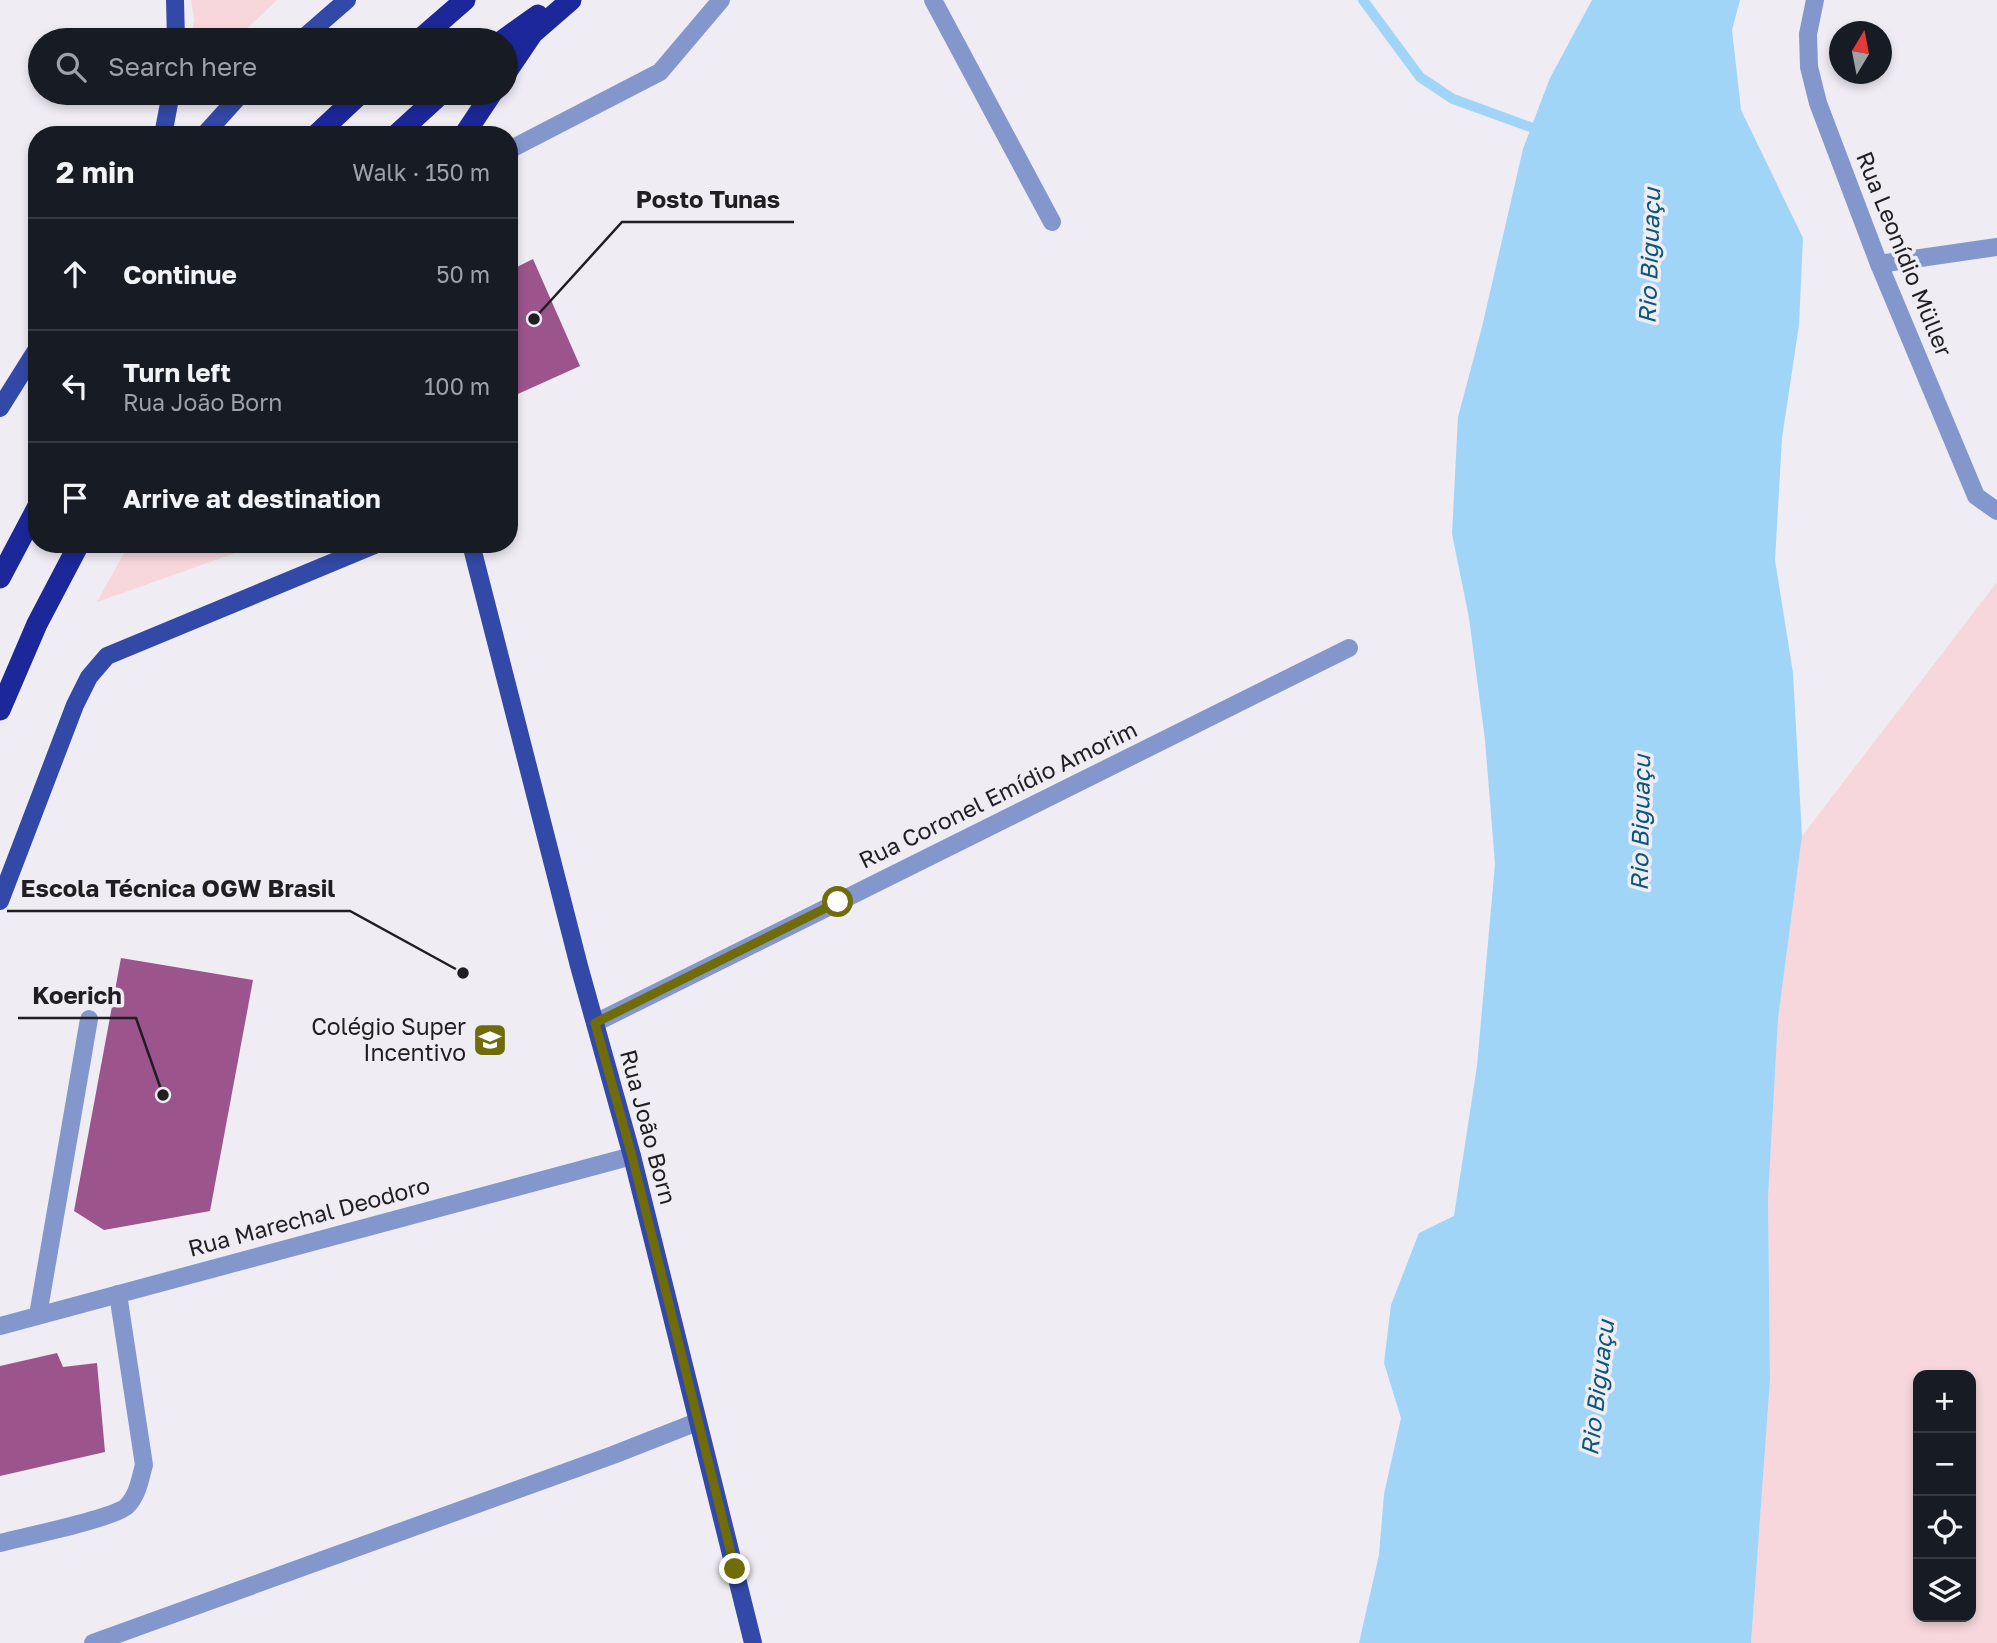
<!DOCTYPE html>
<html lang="en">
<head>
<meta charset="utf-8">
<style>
	body { margin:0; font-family:"Golos Text",sans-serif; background:#20242c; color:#f1f3f6 }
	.controls { position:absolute; right:21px; bottom:21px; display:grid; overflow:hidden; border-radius:14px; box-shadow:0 4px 10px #0003 }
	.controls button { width:63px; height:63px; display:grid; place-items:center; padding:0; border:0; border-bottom:2px solid #363941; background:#171b24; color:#f1f3f6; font:35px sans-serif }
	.compass { position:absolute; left:1829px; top:21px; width:63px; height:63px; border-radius:50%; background:#171b24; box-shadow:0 4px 10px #0003; rotate:10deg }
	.stop { position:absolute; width:21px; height:21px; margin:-16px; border:5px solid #6f6c09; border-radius:50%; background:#fff }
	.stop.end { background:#6f6c09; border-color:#fff; box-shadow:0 2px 7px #0008 }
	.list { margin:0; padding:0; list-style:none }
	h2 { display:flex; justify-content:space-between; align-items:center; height:91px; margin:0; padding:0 28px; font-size:30px }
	h2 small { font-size:23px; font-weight:400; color:#9ea1a6 }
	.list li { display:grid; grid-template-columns:46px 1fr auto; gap:21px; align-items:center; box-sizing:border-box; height:112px; padding:0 28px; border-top:2px solid #363941 }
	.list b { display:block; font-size:26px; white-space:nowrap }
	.list p { margin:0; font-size:23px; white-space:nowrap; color:#9ea1a6 }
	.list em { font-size:23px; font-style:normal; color:#9ea1a6 }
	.icon { flex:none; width:38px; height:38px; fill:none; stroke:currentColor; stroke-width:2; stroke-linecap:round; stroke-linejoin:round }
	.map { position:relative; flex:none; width:1997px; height:1643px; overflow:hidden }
	.search { position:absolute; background:#171b24; box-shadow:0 4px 10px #0003; left:28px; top:28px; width:490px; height:77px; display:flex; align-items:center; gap:18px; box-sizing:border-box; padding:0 24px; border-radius:38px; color:#9ea1a6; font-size:26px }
	.panel { position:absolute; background:#171b24; box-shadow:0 4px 10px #0003; left:28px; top:126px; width:490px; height:427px; border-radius:28px }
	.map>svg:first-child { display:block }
	.green { fill:#f7d7db; fill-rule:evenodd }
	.water { fill:#a0d5f7 }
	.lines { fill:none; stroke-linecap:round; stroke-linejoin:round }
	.stream { stroke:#a0d5f7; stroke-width:10 }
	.building { fill:#9c548d }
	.minor { stroke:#8497cc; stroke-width:18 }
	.major { stroke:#3349a8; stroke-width:18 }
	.highway { stroke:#1c2799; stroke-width:21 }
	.route { stroke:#6f6c09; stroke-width:9 }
	.labels { text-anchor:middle; stroke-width:7; stroke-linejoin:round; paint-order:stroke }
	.street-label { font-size:23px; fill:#1f1e21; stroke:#efecf4 }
	.poi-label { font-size:23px; fill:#1f1e21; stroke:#efecf4; text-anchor:end }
	.water-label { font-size:24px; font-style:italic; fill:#09587c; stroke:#efecf4 }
	.leader { fill:none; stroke:#1f1e21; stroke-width:2.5 }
	.callout-dot { fill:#1f1e21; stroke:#efecf4; stroke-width:2.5 }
	.callout-label { font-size:24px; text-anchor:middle; font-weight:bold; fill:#1f1e21; stroke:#efecf4; stroke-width:7; stroke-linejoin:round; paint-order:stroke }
</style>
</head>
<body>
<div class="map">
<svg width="1997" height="1643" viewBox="0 0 1997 1643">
	<rect width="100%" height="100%" fill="#efecf4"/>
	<g class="green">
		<polygon points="191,0 277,0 235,40 191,40 194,19"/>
		<polygon points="129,544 261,544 97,602"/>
		<path d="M 1997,582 L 1997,1643 L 1751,1643 L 1770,1380 L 1768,1198 L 1778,1019 L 1802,836 ZM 1918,1375 L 1971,1375 L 1971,1617 L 1918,1617 Z"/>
	</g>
	<polygon class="water" points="1592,0 1740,0 1732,30 1741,110 1803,238 1799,325 1782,438 1775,560 1793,673 1802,836 1778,1019 1768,1198 1770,1380 1751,1643 1359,1643 1379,1555 1384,1494 1401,1418 1384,1363 1391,1305 1419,1233 1454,1216 1477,1066 1495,864 1485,740 1469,618 1452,534 1458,417 1482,327 1523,149 1550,78"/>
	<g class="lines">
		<polyline class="stream" points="1363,0 1420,77 1453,99 1544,132"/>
	</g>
	<g class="building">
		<polygon points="533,259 580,366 509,398 509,271"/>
		<polygon points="121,958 253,980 210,1211 104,1230 74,1211"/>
		<polygon points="57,1353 63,1367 97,1363 105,1452 0,1476 0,1366"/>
	</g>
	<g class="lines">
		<g class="minor">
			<polyline points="933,0 1052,222"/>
			<polyline points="1815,0 1808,34 1809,67 1818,103 1879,264 1976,496 1997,511"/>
			<polyline points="509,150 660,72 721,0"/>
			<polyline points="1879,264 1997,247"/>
			<polyline points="595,1023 1349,648"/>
			<polyline points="38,1315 89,1019"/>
			<polyline points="0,1326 632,1156"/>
			<path d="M 0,1543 C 23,1537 115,1518 127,1506 C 138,1495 140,1479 144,1465 L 118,1294"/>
			<polyline points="93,1643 613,1455 697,1422"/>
		</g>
		<g class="major">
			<polyline points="175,0 176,40"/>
			<polyline points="301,40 347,0"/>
			<polyline points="163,135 171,93"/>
			<polyline points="204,135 242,93"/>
			<polyline points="0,408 37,349"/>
			<polyline points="471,544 579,966 632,1156 753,1643"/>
			<polyline points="0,901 75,705 89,677 107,656 377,544"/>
		</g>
		<g class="highway">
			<polyline points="419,40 465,0"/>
			<polyline points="503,40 538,15"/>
			<polyline points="506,73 533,33 571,0"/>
			<polyline points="316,135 361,93"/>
			<polyline points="396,135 442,93"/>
			<polyline points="464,135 492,93"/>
			<polyline points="0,578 37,508"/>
			<polyline points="0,710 37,624 79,544"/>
		</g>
	</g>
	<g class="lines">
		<polyline class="route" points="735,1569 632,1156 595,1023 838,902"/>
	</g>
	<defs>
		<g id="school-square" transform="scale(1.75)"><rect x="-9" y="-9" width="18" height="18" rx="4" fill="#6f6c09" stroke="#efecf4"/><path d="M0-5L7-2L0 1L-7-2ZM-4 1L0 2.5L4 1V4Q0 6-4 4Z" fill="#fff"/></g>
	</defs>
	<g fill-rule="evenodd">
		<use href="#school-square" x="490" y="1040"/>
	</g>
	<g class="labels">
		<g class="street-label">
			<text transform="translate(1904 254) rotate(68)" y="8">Rua Leonídio Müller</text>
			<text transform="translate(998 795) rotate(-26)" y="8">Rua Coronel Emídio Amorim</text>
			<text transform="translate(648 1127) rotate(75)" y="8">Rua João Born</text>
			<text transform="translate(309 1217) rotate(-15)" y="8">Rua Marechal Deodoro</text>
		</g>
		<g class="poi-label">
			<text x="466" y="1035">Colégio Super<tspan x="466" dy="26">Incentivo</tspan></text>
		</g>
		<g class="water-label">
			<text transform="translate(1650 256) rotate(-88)" y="8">Rio Biguaçu</text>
			<text transform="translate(1641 823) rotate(-89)" y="8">Rio Biguaçu</text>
			<text transform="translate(1598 1388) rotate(-83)" y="8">Rio Biguaçu</text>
		</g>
	</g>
	<path class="leader" d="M534 319L622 222H794M463 973L350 911H7M163 1095L136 1018H18"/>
	<g class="callout-dot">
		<circle cx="534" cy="319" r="7"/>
		<circle cx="463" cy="973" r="7"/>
		<circle cx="163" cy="1095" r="7"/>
	</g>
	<g class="callout-label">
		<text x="708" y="208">Posto Tunas</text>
		<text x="178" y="897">Escola Técnica OGW Brasil</text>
		<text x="77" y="1004">Koerich</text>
	</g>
</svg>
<div class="controls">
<button>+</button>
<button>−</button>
<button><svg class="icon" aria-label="locate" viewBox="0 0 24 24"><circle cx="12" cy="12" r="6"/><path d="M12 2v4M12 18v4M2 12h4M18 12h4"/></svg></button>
<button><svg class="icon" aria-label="layers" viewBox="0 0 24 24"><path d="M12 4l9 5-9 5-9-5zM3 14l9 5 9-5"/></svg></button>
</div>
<svg class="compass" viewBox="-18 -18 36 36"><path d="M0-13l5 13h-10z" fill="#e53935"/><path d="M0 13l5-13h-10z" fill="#9ea1a6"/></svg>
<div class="stop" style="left:838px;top:902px"></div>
<div class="stop end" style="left:735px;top:1569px"></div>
<div class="search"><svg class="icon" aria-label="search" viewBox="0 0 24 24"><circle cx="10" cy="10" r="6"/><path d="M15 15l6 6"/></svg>Search here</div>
<section class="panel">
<h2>2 min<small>Walk · 150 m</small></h2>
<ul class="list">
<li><svg class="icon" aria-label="ahead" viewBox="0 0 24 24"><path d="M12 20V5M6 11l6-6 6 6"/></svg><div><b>Continue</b></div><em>50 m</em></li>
<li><svg class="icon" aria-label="left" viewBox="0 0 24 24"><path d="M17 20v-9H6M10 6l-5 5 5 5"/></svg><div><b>Turn left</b><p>Rua João Born</p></div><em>100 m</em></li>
<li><svg class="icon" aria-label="arrive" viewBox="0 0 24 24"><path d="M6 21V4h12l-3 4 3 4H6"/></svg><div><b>Arrive at destination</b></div></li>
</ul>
</section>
</div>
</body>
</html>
